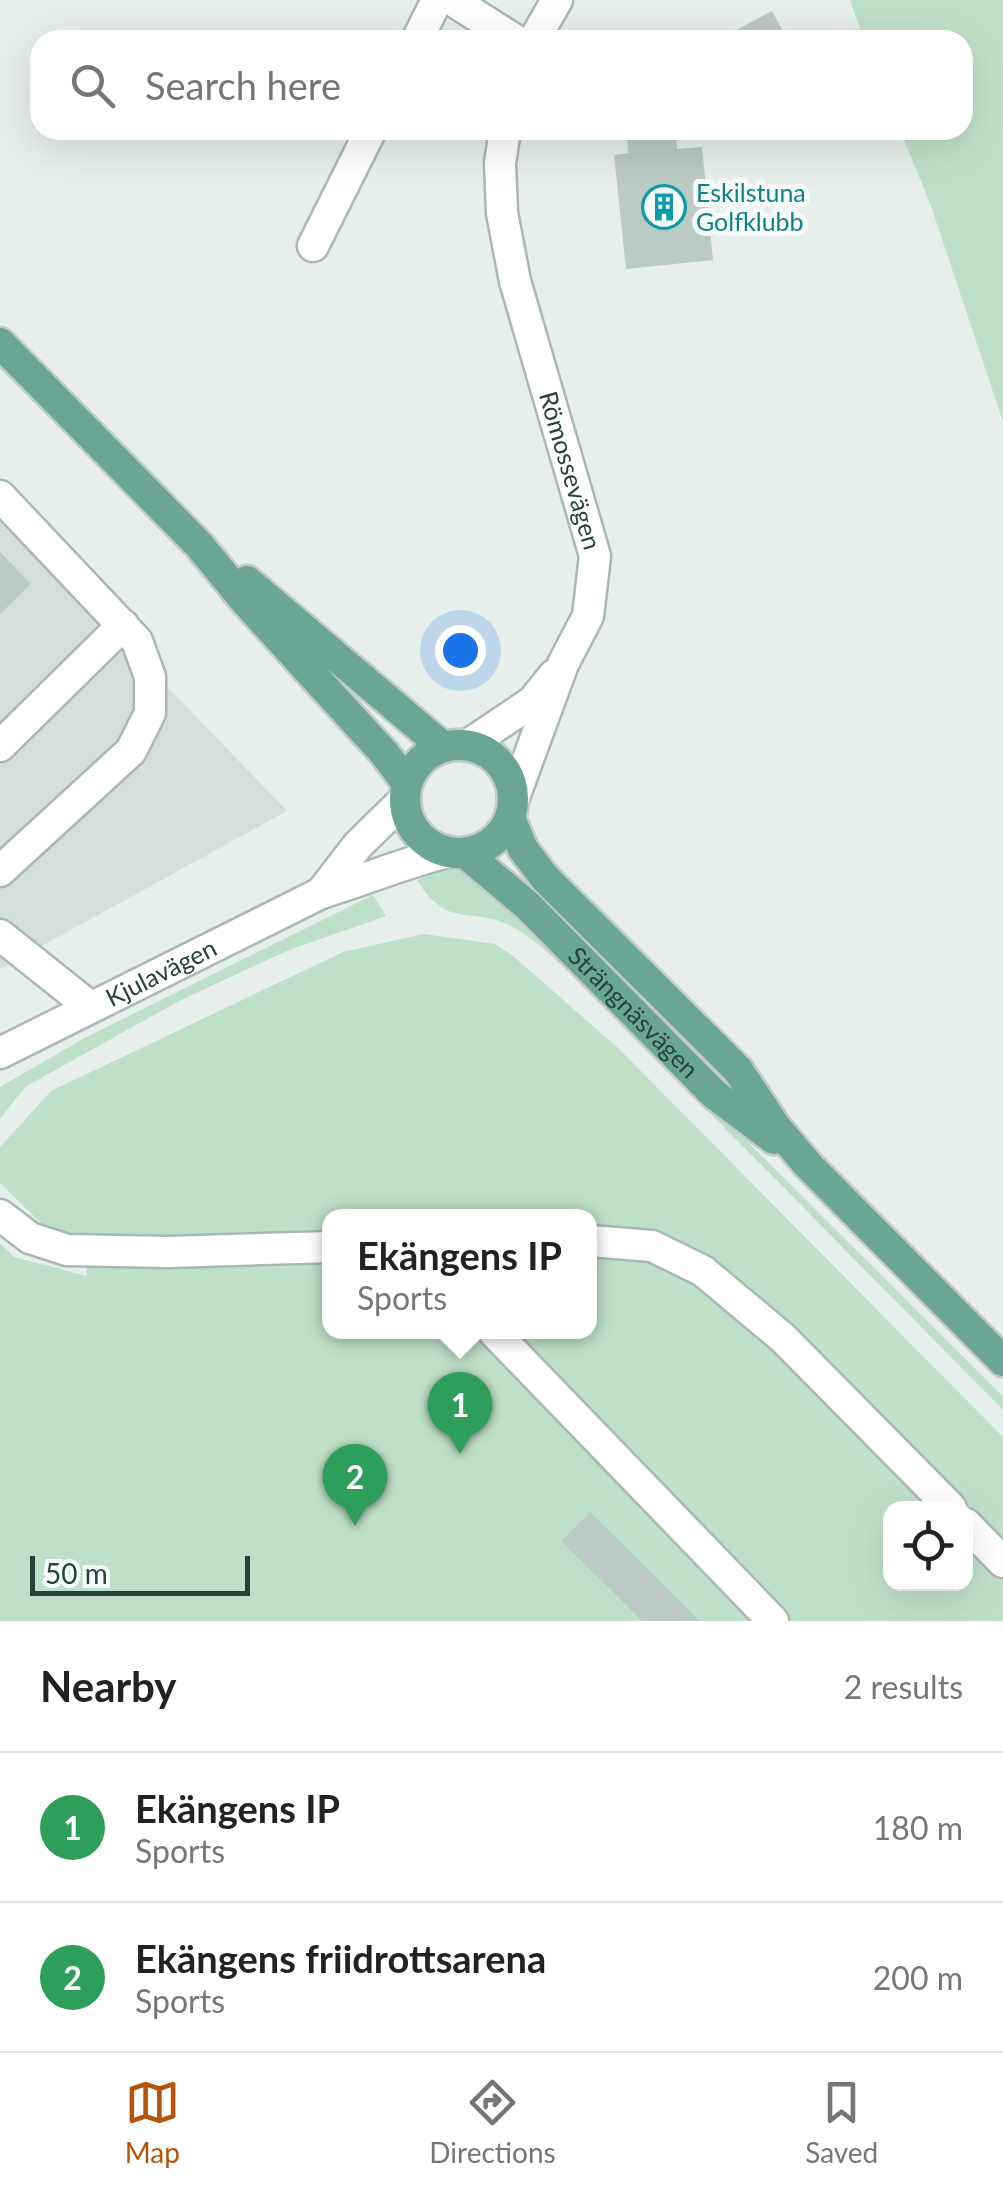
<!DOCTYPE html>
<html lang="en">
<head>
<meta charset="utf-8">
<style>
	body { margin:0; font-family:Lato,sans-serif; background:#f6f6f6; color:#222 }
	.controls { position:absolute; right:30px; bottom:30px; display:grid; overflow:hidden; border-radius:20px; box-shadow:0 10px 40px #0002 }
	.controls button { width:90px; height:90px; display:grid; place-items:center; padding:0; border:0; border-bottom:2px solid #e0e0e0; background:#fff; color:#222; font:50px sans-serif }
	.scale { position:absolute; left:30px; bottom:25px; width:220px; box-sizing:border-box; padding-left:10px; border:5px solid #24423a; border-top:0; font-size:28px; line-height:35px; white-space:nowrap; color:#24423a; -webkit-text-stroke:8px #f7fbf9; paint-order:stroke }
	.you { position:absolute; left:460px; top:650px; width:35px; height:35px; margin:-25px; border:8px solid #fff; border-radius:50%; background:#1a73e8; box-shadow:0 0 0 15px #1a73e833 }
	.badge { display:grid; place-items:center; width:65px; height:65px; border-radius:50%; background:#b45309; color:#fff; font-size:32px; font-weight:700 }
	.pin { position:absolute; translate:-50% -82px; filter:drop-shadow(0 2px 5px #0008) }
	.pin::after { content:''; position:absolute; top:52px; width:35px; height:30px; background:inherit; clip-path:polygon(0 0,100% 0,50% 100%) }
	.popup { position:absolute; left:322px; top:1209px; width:275px; height:130px; box-sizing:border-box; display:grid; place-content:center; border-radius:20px; background:#fff; filter:drop-shadow(0 2px 8px #0005); font-size:32px; white-space:nowrap; color:#767676 }
	.popup b { font-size:38px; color:#222 }
	.popup::after { content:''; position:absolute; left:50%; top:100%; margin-left:-20px; border:20px solid transparent; border-top-color:#fff }
	.list { margin:0; padding:0; list-style:none }
	h2 { display:flex; justify-content:space-between; align-items:center; height:130px; margin:0; padding:0 40px; font-size:42px }
	h2 small { font-size:32px; font-weight:400; color:#767676 }
	.list li { display:grid; grid-template-columns:65px 1fr auto; gap:30px; align-items:center; box-sizing:border-box; height:150px; padding:0 40px; border-top:2px solid #e0e0e0 }
	.list b { display:block; font-size:38px; white-space:nowrap }
	.list p { margin:0; font-size:32px; white-space:nowrap; color:#767676 }
	.list em { font-size:32px; font-style:normal; color:#767676 }
	.icon { flex:none; width:55px; height:55px; fill:none; stroke:currentColor; stroke-width:2; stroke-linecap:round; stroke-linejoin:round }
	.map { position:relative; flex:none; width:1003px; height:1621px; overflow:hidden }
	.search { position:absolute; background:#fff; box-shadow:0 10px 40px #0002; left:30px; right:30px; top:30px; height:110px; display:flex; align-items:center; gap:25px; box-sizing:border-box; padding:0 35px; border-radius:30px; color:#767676; font-size:38px }
	.sheet { height:430px; background:#fff }
	nav { display:flex; justify-content:space-around; align-items:center; box-sizing:border-box; height:140px; border-top:2px solid #e0e0e0; background:#fff; font-size:28px; color:#767676 }
	nav a { display:grid; justify-items:center; gap:5px }
	nav .on { color:#b45309 }
	.map>svg:first-child { display:block }
	.built { fill:#d4dfda }
	.green { fill:#bfe0c8; fill-rule:evenodd }
	.building { fill:#bbcac4 }
	.lines { fill:none; stroke-linecap:round; stroke-linejoin:round }
	.minor-casing { stroke:#a8b8b2; stroke-width:35 }
	.major-casing { stroke:#c2cac8; stroke-width:35 }
	.minor { stroke:#fff; stroke-width:30 }
	.major { stroke:#6aa596; stroke-width:30 }
	.labels { text-anchor:middle; stroke-width:10; stroke-linejoin:round; paint-order:stroke }
	.culture-label { font-size:25px; fill:#0d838f; stroke:#f7fbf9; text-anchor:start }
	.street-label { font-size:25px; fill:#24423a; stroke:#f7fbf9 }
</style>
</head>
<body>
<div class="map">
<svg width="1003" height="1621" viewBox="0 0 1003 1621">
	<rect width="100%" height="100%" fill="#e6efeb"/>
	<polygon class="built" points="0,513 287,811 0,969"/>
	<g class="green">
		<polygon points="850,0 1003,0 1003,422 931,206 900,130 963,130 963,40 864,40"/>
		<path d="M 444,868 L 481,876 L 1003,1396 L 1003,1410 L 576,977 C 556,961 535,939 513,927 C 472,905 448,931 417,880 Z"/>
		<polygon points="373,895 386,916 289,950 181,1000 25,1087 0,1119 0,1087 83,1039"/>
		<path d="M 424,934 L 495,944 L 512,955 L 618,1048 L 1003,1437 L 1003,1621 L 0,1621 L 0,1243 L 14,1257 L 87,1276 L 86,1240 L 44,1226 L 0,1183 L 0,1147 L 51,1091 L 343,952 ZM 330,1216 L 590,1216 L 590,1332 L 330,1332 ZM 890,1508 L 966,1508 L 966,1584 L 890,1584 Z"/>
	</g>
	<g class="building">
		<polygon points="772,11 788,40 718,40"/>
		<polygon points="631,130 687,130 676,136 677,149 702,147 713,260 626,269 614,155 628,153 627,138"/>
		<polygon points="0,552 31,584 0,614"/>
		<polygon points="590,1512 700,1621 642,1621 561,1541"/>
	</g>
	<g class="lines">
		<g class="minor-casing">
			<g id="minor">
				<polyline points="452,0 515,40"/>
				<polyline points="417,40 437,0"/>
				<polyline points="534,40 557,0"/>
				<path id="s1" d="M 505,130 L 500,163 L 502,213 L 515,281 L 595,556 L 588,616 L 563,664 L 513,800"/>
				<polyline points="313,246 371,130"/>
				<polyline points="0,496 137,641 150,677 150,713 131,751 0,871"/>
				<polyline points="468,745 532,702 554,675"/>
				<polyline points="0,746 123,625"/>
				<polyline points="321,893 358,845 405,799"/>
				<polyline points="0,935 89,1006"/>
				<path id="s2" d="M 0,1053 L 321,893 C 365,880 405,862 449,852"/>
				<polyline points="0,1215 30,1238 67,1250 168,1252 330,1247"/>
				<polyline points="590,1241 652,1246 703,1271 783,1338 951,1508"/>
				<polyline points="494,1332 773,1621"/>
				<polyline points="966,1524 1003,1562"/>
			</g>
		</g>
		<g class="major-casing">
			<g id="major">
				<polyline points="0,343 199,545 246,602 384,753 407,783"/>
				<polyline points="247,581 443,747"/>
				<circle cx="459" cy="799" r="54"/>
				<polyline points="510,818 523,849 545,878 738,1070 775,1126 808,1165 1003,1361"/>
				<path id="s3" d="M 465,853 L 528,906 L 714,1094 L 774,1139"/>
			</g>
		</g>
		<use href="#minor" class="minor"/>
		<use href="#major" class="major"/>
	</g>
	<defs>
		<g id="building-ring" transform="scale(2.25)"><circle r="9.5" fill="#f7fbf9" stroke="#0f9aa8" stroke-width="1.5"/><path d="M-4-6H4V6H1V3H-1V6H-4ZM-2.5-4.3h1.7v1.8h-1.7ZM.8-4.3h1.7v1.8H.8ZM-2.5-1h1.7V.8h-1.7ZM.8-1h1.7V.8H.8Z" fill="#0f9aa8"/></g>
	</defs>
	<g fill-rule="evenodd">
		<use href="#building-ring" x="664" y="207"/>
	</g>
	<g class="labels">
		<g class="culture-label">
			<text x="696" y="202">Eskilstuna<tspan x="696" dy="29">Golfklubb</tspan></text>
		</g>
		<g class="street-label">
			<text dy="9" stroke="none"><textPath href="#s1" startOffset="350">Römossevägen</textPath></text>
			<text dy="9" stroke="none"><textPath href="#s2" startOffset="180">Kjulavägen</textPath></text>
			<text dy="9" stroke="none"><textPath href="#s3" startOffset="232">Strängnäsvägen</textPath></text>
		</g>
	</g>
</svg>
<div class="controls">
<button><svg class="icon" aria-label="locate" viewBox="0 0 24 24"><circle cx="12" cy="12" r="6"/><path d="M12 2v4M12 18v4M2 12h4M18 12h4"/></svg></button>
</div>
<div class="scale">50 m</div>
<div class="you"></div>
<div class="pin badge" style="left:460px;top:1454px;background:#2e9e5b">1</div>
<div class="popup"><b>Ekängens IP</b>Sports</div>
<div class="pin badge" style="left:355px;top:1526px;background:#2e9e5b">2</div>
<div class="search"><svg class="icon" aria-label="search" viewBox="0 0 24 24"><circle cx="10" cy="10" r="6"/><path d="M15 15l6 6"/></svg>Search here</div>
</div>
<section class="sheet">
<h2>Nearby<small>2 results</small></h2>
<ul class="list">
<li><span class="badge" style="background:#2e9e5b">1</span><div><b>Ekängens IP</b><p>Sports</p></div><em>180 m</em></li>
<li><span class="badge" style="background:#2e9e5b">2</span><div><b>Ekängens friidrottsarena</b><p>Sports</p></div><em>200 m</em></li>
</ul>
</section>
<nav>
<a class="on"><svg class="icon" aria-label="map" viewBox="0 0 24 24"><path d="M3 6l6-2 6 2 6-2v14l-6 2-6-2-6 2zM9 4v14M15 6v14"/></svg>Map</a>
<a><svg class="icon" aria-label="directions" viewBox="0 0 24 24"><path d="M12 3l9 9-9 9-9-9zM9 14v-3h6M13 9l2 2-2 2"/></svg>Directions</a>
<a><svg class="icon" aria-label="saved" viewBox="0 0 24 24"><path d="M7 4h10v16l-5-4-5 4z"/></svg>Saved</a>
</nav>
</body>
</html>
